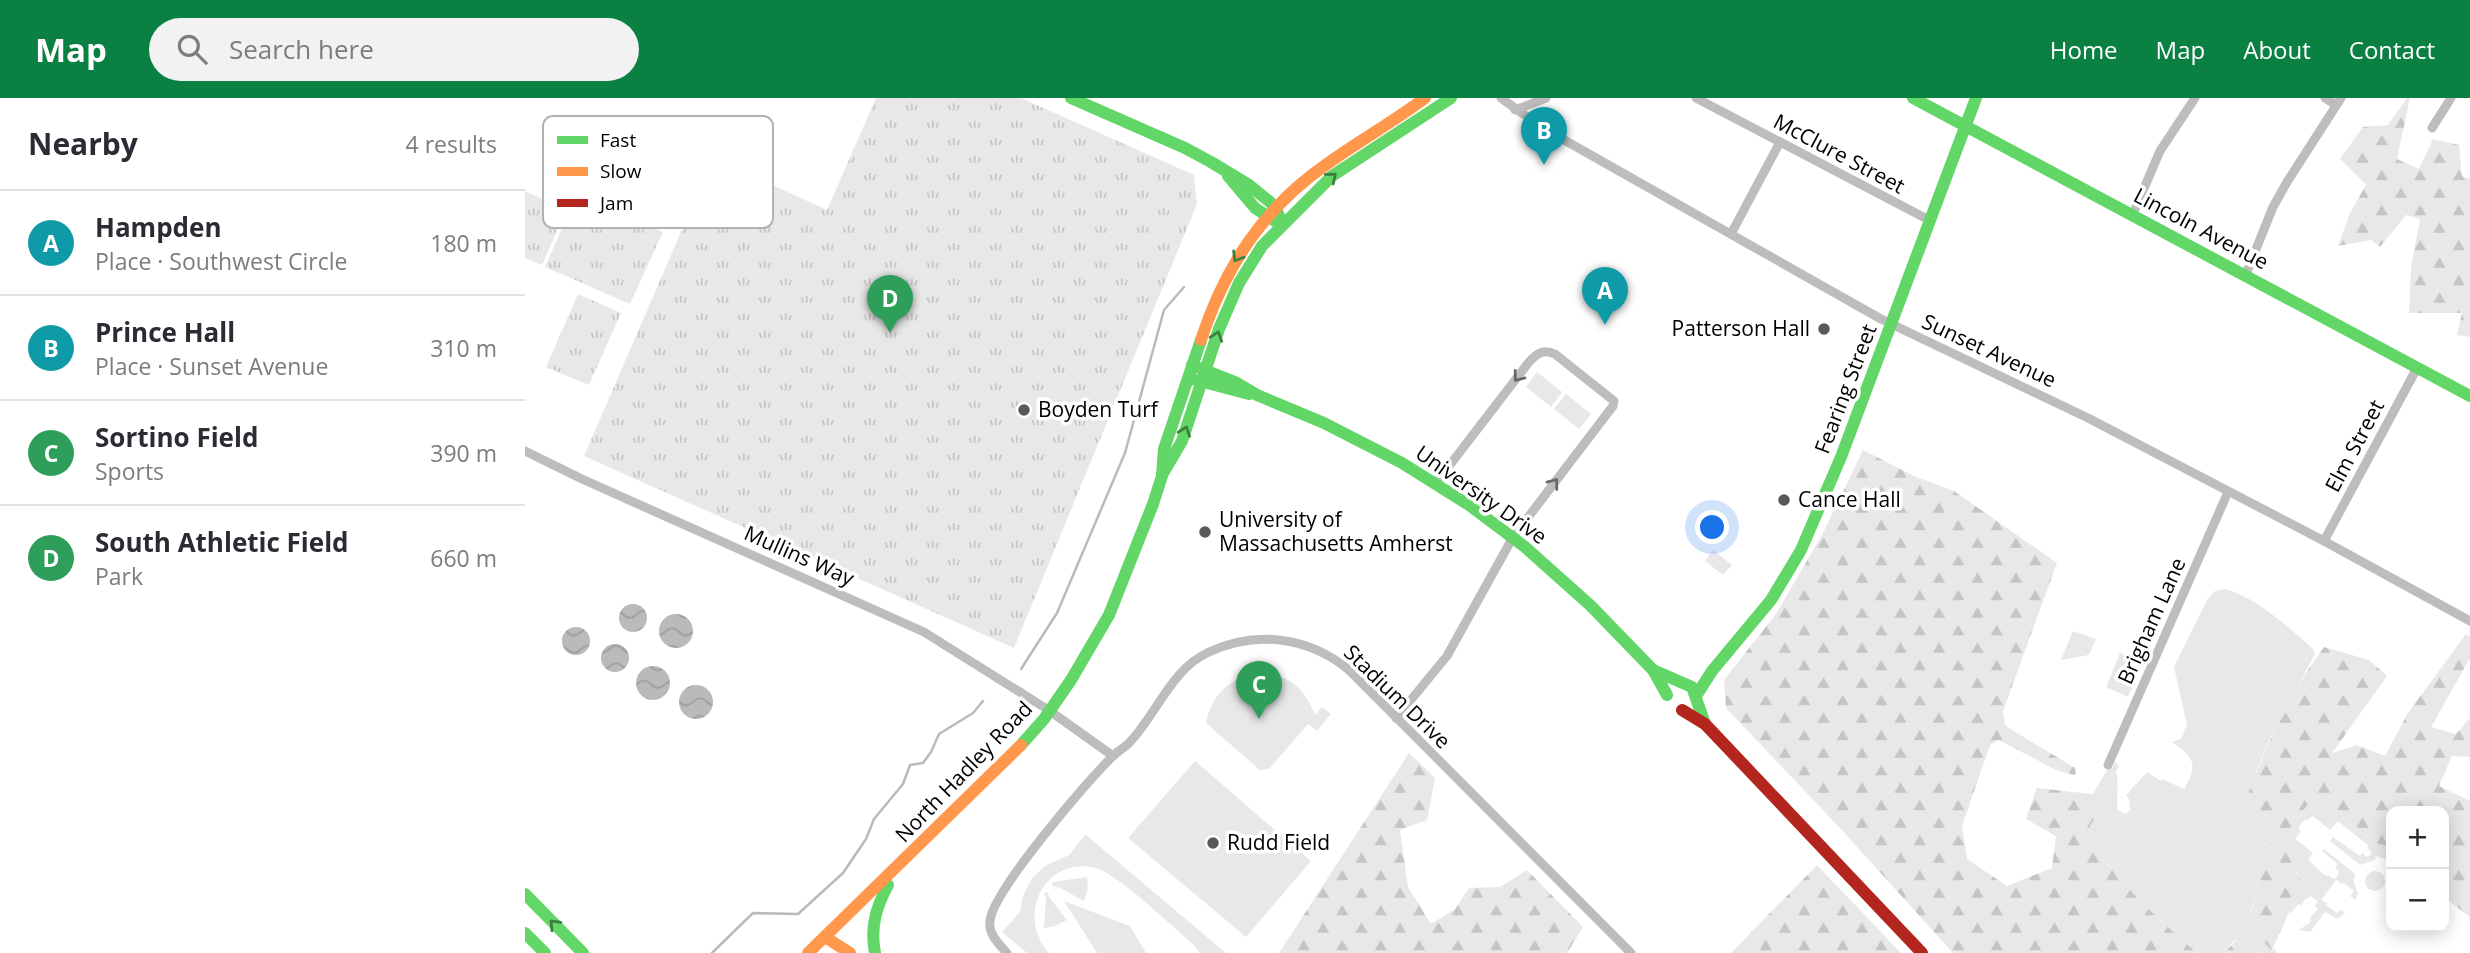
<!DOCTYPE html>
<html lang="en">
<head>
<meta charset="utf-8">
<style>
	body { margin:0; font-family:"Open Sans",sans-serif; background:#f2f2f3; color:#2b2b33 }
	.controls { position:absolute; right:21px; bottom:21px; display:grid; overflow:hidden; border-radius:14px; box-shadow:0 4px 18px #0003 }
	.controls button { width:63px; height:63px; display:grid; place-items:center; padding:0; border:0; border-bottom:2px solid #e1e1e2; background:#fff; color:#2b2b33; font:35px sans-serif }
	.you { position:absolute; left:1188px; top:430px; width:24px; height:24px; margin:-18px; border:5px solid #fff; border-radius:50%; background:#1a73e8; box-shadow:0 0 0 10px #1a73e833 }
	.badge { display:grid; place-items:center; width:46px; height:46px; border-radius:50%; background:#0b8043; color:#fff; font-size:23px; font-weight:700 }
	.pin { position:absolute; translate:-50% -58px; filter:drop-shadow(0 2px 4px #0008) }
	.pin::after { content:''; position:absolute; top:37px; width:24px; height:21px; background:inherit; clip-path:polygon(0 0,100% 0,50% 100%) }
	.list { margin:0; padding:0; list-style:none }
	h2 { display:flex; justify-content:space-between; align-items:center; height:91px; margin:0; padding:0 28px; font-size:30px }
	h2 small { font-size:23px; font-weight:400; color:#7c7c81 }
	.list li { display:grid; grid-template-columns:46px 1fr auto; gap:21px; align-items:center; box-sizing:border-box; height:105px; padding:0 28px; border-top:2px solid #e1e1e2 }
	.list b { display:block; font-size:26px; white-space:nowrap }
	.list p { margin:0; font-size:23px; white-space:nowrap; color:#7c7c81 }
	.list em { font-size:23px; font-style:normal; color:#7c7c81 }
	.icon { flex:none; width:38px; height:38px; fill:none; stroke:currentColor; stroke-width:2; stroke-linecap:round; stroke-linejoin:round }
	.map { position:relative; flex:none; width:1945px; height:855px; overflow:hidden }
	header { display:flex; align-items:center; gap:42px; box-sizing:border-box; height:98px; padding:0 35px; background:#0b8043; color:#fff }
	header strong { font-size:33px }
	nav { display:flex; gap:38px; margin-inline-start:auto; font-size:24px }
	.search { width:490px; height:63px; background:#f2f2f3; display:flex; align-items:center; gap:18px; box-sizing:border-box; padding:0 24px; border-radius:38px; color:#7c7c81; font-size:26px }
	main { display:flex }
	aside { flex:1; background:#fff }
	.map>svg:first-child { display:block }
	.grass { fill:#e8e8e8 }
	.forest { fill:url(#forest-firs) }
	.park { fill:url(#park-tufts) }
	.water { fill:url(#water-waves) }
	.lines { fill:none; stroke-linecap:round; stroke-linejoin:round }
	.stream { stroke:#bababa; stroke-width:2.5 }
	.street { stroke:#bdbdbd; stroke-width:9 }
	.fast { stroke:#63d668; stroke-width:12 }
	.slow { stroke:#ff974d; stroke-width:12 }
	.jam { stroke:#b3261e; stroke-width:12 }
	.oneway { stroke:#3b803e }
	.oneway2 { stroke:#686868 }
	.poi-dot { fill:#595959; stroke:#fff; stroke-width:2.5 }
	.labels { text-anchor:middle; stroke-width:7; stroke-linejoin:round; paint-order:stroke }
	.street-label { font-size:21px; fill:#000; stroke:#fff }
	.poi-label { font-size:21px; fill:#000; stroke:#fff; text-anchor:start }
	.key { fill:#fff; stroke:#b2b2b2; stroke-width:2 }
	.key-label { font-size:19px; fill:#000 }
</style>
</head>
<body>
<header>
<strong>Map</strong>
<div class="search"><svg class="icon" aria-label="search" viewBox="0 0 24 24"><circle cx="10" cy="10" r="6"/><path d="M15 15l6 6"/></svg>Search here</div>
<nav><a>Home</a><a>Map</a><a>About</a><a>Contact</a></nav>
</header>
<main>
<aside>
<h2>Nearby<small>4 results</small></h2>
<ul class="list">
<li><span class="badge" style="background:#0f9aa8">A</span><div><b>Hampden</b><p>Place · Southwest Circle</p></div><em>180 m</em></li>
<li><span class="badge" style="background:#0f9aa8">B</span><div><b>Prince Hall</b><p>Place · Sunset Avenue</p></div><em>310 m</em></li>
<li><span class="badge" style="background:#2e9e5b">C</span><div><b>Sortino Field</b><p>Sports</p></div><em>390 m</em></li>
<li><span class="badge" style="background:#2e9e5b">D</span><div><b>South Athletic Field</b><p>Park</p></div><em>660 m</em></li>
</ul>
</aside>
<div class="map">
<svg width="1945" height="855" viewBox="0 0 1945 855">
	<defs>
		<pattern id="forest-firs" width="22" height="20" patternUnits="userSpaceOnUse" patternTransform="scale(1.75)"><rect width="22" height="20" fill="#e8e8e8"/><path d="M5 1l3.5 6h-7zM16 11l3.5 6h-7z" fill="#c5c5c5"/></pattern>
		<pattern id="park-tufts" width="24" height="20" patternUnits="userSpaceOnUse" patternTransform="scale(1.75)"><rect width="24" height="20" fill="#e8e8e8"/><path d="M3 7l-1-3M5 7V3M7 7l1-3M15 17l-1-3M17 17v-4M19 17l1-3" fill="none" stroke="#c5c5c5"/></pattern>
		<pattern id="water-waves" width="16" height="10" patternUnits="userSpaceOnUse" patternTransform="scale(1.75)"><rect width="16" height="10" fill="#bababa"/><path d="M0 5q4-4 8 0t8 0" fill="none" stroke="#9e9e9e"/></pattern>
	</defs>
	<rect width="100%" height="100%" fill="#fff"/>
	<g class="grass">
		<polygon points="1012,274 1037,294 1026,309 1001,289"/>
		<polygon points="1041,296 1066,316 1054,331 1029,311"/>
		<polygon points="1188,452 1207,467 1198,477 1180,463"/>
		<path d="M 1700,491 C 1731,499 1763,529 1787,550 L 1790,556 L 1745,640 L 1731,673 L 1724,702 L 1747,744 L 1731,786 L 1732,798 L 1725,812 L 1738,825 L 1747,852 L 1749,851 L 1752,855 L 1733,855 L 1728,845 L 1709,842 L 1699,855 L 1672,855 C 1639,825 1576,773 1564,730 L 1571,717 L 1567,697 L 1584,669 L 1588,669 L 1590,664 L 1594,668 L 1591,674 C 1595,689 1590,698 1593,712 L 1600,716 L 1605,712 L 1604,701 L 1601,697 L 1622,674 L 1636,683 L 1637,681 L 1659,691 C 1673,667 1670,659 1647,644 L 1656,641 L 1662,627 L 1649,569 L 1682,502 L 1690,493 Z"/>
		<polygon points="1548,533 1571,541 1564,557 1536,562"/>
		<polygon points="1595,555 1618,565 1603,599 1581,589"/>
		<path d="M 725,576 C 760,574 777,585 790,617 L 797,609 L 806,616 L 792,633 L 783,626 L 744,671 L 735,672 L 681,625 C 686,599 701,584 725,576 Z"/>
		<polygon points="670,663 786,763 721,839 603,740"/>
		<polygon points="1789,705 1800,707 1804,714 1810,715 1816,711 1817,720 1850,745 1859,747 1866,763 1851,758 1850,762 1835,767 1805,743 1808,739 1835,758 1837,755 1842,759 1847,756 1842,749 1843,747 1813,723 1805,732 1788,718 1782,722 1780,721 1773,730 1776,733 1770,741 1788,755 1783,762 1801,778 1803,777 1808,781 1812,779 1814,773 1810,770 1813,766 1797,753 1799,751 1830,776 1829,785 1833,796 1830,802 1825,798 1829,793 1819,785 1817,786 1811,782 1796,802 1802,805 1801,807 1812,815 1816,812 1820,815 1813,821 1800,814 1785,834 1774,832 1786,824 1785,820 1793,811 1790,808 1793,804 1786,798 1779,802 1776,808 1773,806 1766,815 1764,813 1774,792 1766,731 1783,706"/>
		<path d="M 560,737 L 561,737 L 701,855 L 675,855 L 669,847 C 649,830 593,776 571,770 C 520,757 490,818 524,855 L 502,855 L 477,834 L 495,814 L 498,798 L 507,780 L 520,768 L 544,757 Z"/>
		<circle cx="1850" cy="783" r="10"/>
		<polygon points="562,779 563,790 559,803 533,789 527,788 528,784"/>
		<polygon points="523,794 524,799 542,822 530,828 519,830 521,801 519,795"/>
		<polygon points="539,803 605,828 621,855 572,855"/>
	</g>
	<g class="forest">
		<polygon points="1882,0 1885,0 1872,61 1894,71 1908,41 1934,47 1937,78 1945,81 1945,239 1932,237 1937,215 1884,215 1886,170 1895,121 1881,117 1855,149 1846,142 1813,148 1825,115 1841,87 1815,61 1838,29 1863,27"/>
		<path d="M 1338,352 L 1389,378 L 1429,393 L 1532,465 L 1478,613 L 1480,627 L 1484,630 L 1550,670 L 1551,675 L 1549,677 L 1531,672 L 1474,642 L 1465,647 L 1437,728 L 1442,761 L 1482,788 L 1527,770 L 1531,738 L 1501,721 L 1512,690 L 1567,696 L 1571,717 L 1564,730 C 1576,773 1639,825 1672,855 L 1428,855 L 1314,729 L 1201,610 L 1199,582 L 1251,516 L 1298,435 Z"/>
		<path d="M 1941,536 L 1945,539 L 1945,560 L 1906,629 L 1931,636 L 1945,620 L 1945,659 L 1927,658 L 1914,688 L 1945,703 L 1945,819 L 1919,799 L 1919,713 L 1866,713 L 1866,760 L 1861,755 L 1859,747 L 1850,745 L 1817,720 L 1816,712 L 1810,715 L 1804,714 L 1799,707 L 1783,706 L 1766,731 L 1772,765 L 1771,775 L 1775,779 L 1774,792 L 1747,852 C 1736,844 1739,835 1738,825 L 1724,817 L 1732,798 L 1731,786 L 1747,744 L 1724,702 L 1724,694 C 1742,643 1767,592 1799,549 L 1844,562 L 1862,578 L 1807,655 L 1832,647 L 1860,658 L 1883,615 Z"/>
		<polygon points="884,655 910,680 902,722 875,732 883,789 906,826 930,811 944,790 975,789 1002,772 1058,829 1042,855 754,855"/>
		<polygon points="1292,767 1376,855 1206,855"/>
		<polygon points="1713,840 1728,845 1733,855 1699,855"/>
	</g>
	<g class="park">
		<polygon points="351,0 496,0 669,77 672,106 489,550 59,358 188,60 302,112"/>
		<polygon points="0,93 41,112 17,167 0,160"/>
		<polygon points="52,96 138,134 105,206 20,169"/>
		<polygon points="53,196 96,215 64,287 21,269"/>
	</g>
	<g class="water">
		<circle cx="108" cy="520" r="14"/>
		<circle cx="151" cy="533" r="17"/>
		<circle cx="51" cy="543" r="14"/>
		<circle cx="90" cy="560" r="14"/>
		<circle cx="128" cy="585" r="17"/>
		<circle cx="171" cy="604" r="17"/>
	</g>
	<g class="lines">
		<g class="stream">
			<polyline points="496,571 532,515 600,355 639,212 659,189"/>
			<polyline points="187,855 228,815 273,816 318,775 341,741 349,721 378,686 385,667 398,665 406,654 414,636 448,615 458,603"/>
		</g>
		<g class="street">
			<polyline points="976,0 1018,30 1356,221 1563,320 1799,443 1945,523"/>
			<polyline points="1171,0 1404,122"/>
			<polyline points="1800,0 1811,7"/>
			<polyline points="990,12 1021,0"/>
			<polyline points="1907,30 1926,0"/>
			<polyline points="1608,116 1635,53 1670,0"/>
			<polyline points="1206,136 1255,44"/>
			<polyline points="1721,176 1748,109 1762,84 1816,0"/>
			<polyline points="0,353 57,381 399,534 525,613 588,658"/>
			<polyline points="1799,443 1892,270"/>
			<path d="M 871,620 L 922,558 L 988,439 L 1088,308 L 1089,303 L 1030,256 C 1019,251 1012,255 1004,264 L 911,385"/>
			<polyline points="1583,667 1703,394"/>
			<path d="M 482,855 C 474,846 463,836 465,823 C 467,794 563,682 588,658 C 593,653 599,650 604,645 C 632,616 646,571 684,554 C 732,532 784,539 824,572 L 1106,855"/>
		</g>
		<g class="fast">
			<polyline points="546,0 660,50 686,64 724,87 745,104 750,109 757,125"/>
			<polyline points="1388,0 1945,298"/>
			<polyline points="703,78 730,110 750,123"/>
			<polyline points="667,267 710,284 732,297 799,325 877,365 944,407 1000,449 1066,508 1128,572 1142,597"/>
			<polyline points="667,281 724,296"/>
			<polyline points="637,377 657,343 694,231 714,185 737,148 807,78 926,0"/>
			<polyline points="1128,572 1167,589 1180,626"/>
			<polyline points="1171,598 1187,573 1246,502 1276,452 1316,359 1451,0"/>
			<polyline points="496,647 519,621 546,582 584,517 628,406 637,378 639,351 676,242"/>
			<polyline points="0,796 58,855"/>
			<polyline points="0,835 20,855"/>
			<path d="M 350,855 C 345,830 351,809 363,787"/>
		</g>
		<g class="slow">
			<path d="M 676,242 C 700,169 738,110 802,66 C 834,43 868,24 900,0"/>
			<polyline points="300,839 325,855"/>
			<polyline points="283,855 496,647"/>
		</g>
		<polyline class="jam" points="1157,612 1180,626 1397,855"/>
	</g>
	<defs><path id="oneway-chevron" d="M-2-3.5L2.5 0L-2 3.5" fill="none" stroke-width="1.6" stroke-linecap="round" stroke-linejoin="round" transform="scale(1.75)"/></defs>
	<g class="oneway">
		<use href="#oneway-chevron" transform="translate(807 79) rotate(-39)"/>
		<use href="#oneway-chevron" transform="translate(712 159) rotate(122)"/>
		<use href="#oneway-chevron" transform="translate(692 238) rotate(-71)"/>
		<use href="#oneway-chevron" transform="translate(660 333) rotate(-70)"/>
		<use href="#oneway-chevron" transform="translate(29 826) rotate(-134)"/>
	</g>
	<g class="oneway2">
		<use href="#oneway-chevron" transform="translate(993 279) rotate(127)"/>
		<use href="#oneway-chevron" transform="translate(1029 385) rotate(-53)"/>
	</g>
	<g class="poi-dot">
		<circle cx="1299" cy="231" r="7"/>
		<circle cx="499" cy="312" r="7"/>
		<circle cx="1259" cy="402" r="7"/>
		<circle cx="680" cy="434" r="7"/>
		<circle cx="688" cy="745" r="7"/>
	</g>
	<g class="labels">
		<g class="street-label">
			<text transform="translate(1314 56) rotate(28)" y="7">McClure Street</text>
			<text transform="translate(1676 131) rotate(28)" y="7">Lincoln Avenue</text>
			<text transform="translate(1464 253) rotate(25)" y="7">Sunset Avenue</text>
			<text transform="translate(1321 291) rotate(-69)" y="7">Fearing Street</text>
			<text transform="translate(1830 348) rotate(-62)" y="7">Elm Street</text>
			<text transform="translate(956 397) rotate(35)" y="7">University Drive</text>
			<text transform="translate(274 458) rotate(24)" y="7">Mullins Way</text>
			<text transform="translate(1627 523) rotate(-66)" y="7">Brigham Lane</text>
			<text transform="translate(872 599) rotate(44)" y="7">Stadium Drive</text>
			<text transform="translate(439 674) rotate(-46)" y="7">North Hadley Road</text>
		</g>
		<g class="poi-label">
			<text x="1285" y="238" text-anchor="end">Patterson Hall</text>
			<text x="513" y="319">Boyden Turf</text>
			<text x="1273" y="409">Cance Hall</text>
			<text x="694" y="429">University of<tspan x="694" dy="24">Massachusetts Amherst</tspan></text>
			<text x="702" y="752">Rudd Field</text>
		</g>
	</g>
	<rect x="18" y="18" width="230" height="112" rx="10" class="key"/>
	<rect x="32" y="38" width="31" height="8" fill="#63d668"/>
	<rect x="32" y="69" width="31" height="9" fill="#ff974d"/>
	<rect x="32" y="101" width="31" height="8" fill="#b3261e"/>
	<g class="key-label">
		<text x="75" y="49">Fast</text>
		<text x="75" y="80">Slow</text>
		<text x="75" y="112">Jam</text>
	</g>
</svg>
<div class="controls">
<button>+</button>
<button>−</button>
</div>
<div class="you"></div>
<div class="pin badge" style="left:1080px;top:227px;background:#0f9aa8">A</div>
<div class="pin badge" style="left:1019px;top:67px;background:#0f9aa8">B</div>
<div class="pin badge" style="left:734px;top:621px;background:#2e9e5b">C</div>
<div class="pin badge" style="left:365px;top:235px;background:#2e9e5b">D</div>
</div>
</main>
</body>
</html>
